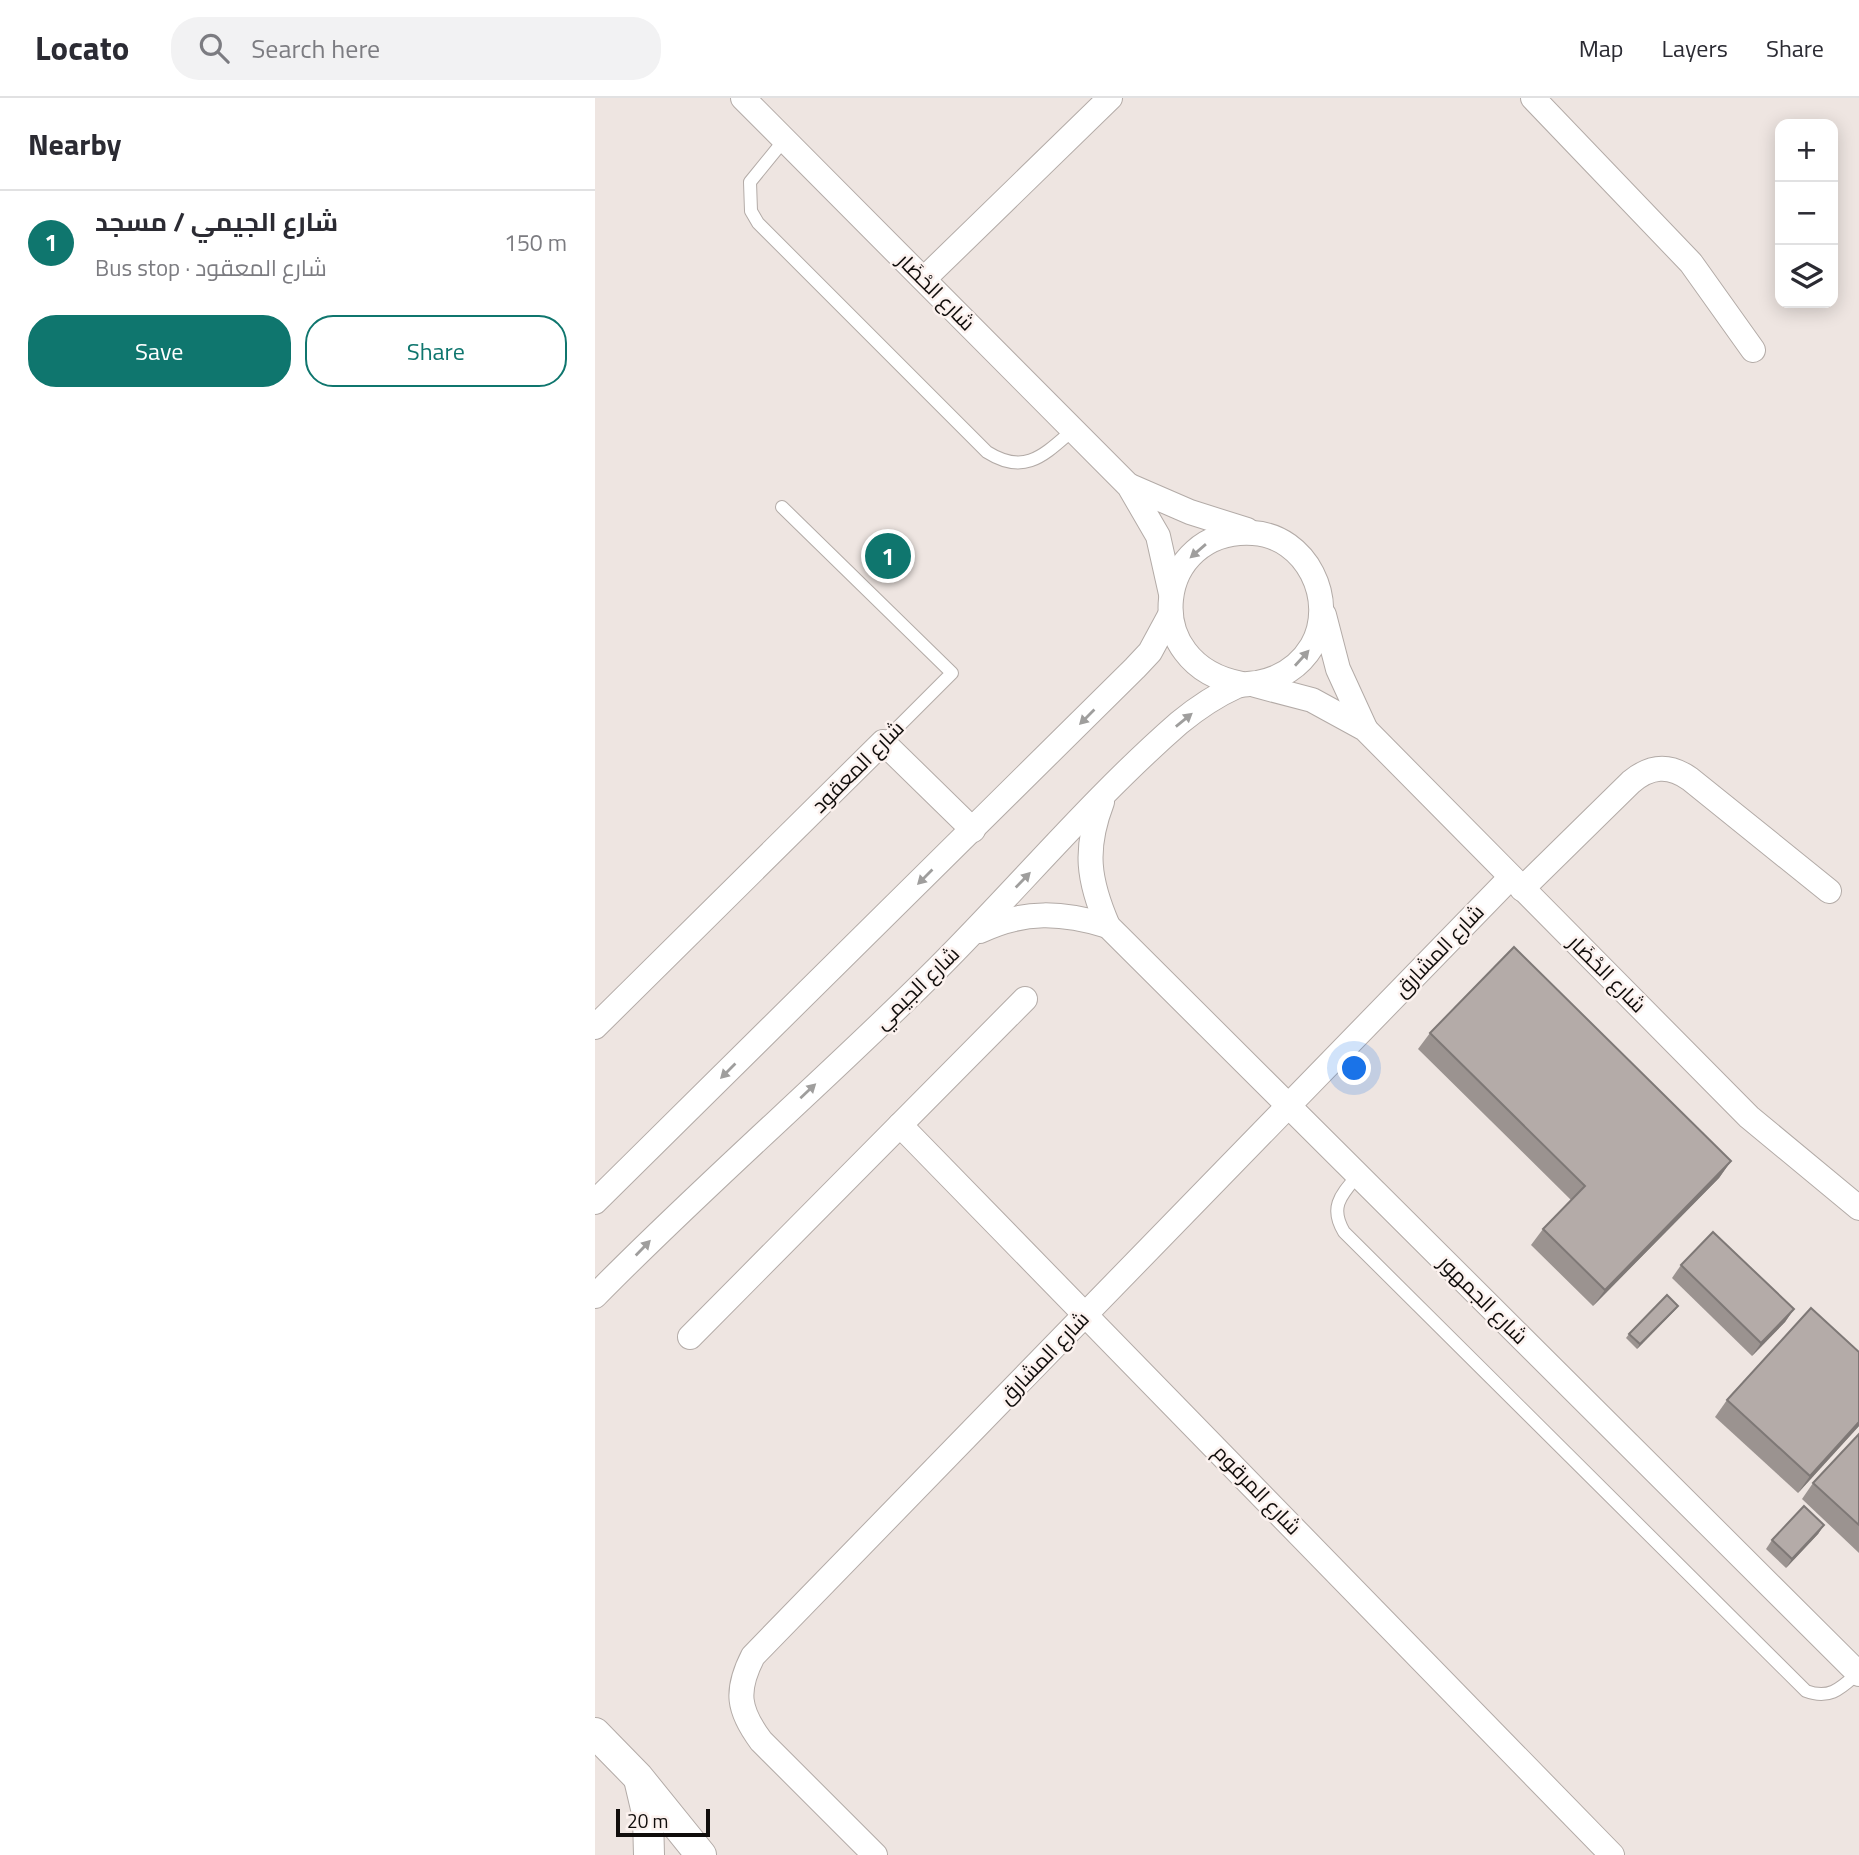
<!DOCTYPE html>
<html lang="en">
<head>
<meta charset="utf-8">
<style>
	body { margin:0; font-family:"Titillium Web",Cairo,sans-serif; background:#f2f2f3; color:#2b2b33 }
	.controls { position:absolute; right:21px; top:21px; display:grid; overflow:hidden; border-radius:14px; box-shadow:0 4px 18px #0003 }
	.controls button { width:63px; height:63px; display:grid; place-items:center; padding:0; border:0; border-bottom:2px solid #e1e1e2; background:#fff; color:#2b2b33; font:35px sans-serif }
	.scale { position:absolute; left:21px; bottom:18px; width:94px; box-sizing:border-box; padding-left:7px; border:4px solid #100d0b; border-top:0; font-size:19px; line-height:24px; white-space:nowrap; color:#100d0b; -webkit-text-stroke:5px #fcf2ef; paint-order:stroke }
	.you { position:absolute; left:760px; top:971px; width:24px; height:24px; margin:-18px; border:5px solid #fff; border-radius:50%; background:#1a73e8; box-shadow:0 0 0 10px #1a73e833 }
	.badge { display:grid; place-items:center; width:46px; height:46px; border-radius:50%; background:#0f766e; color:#fff; font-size:23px; font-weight:700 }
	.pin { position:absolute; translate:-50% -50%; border:4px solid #fff; box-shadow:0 2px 7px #0006 }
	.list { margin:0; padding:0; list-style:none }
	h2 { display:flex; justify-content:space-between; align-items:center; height:91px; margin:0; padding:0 28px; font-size:30px }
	h2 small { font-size:23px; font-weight:400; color:#7c7c81 }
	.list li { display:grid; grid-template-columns:46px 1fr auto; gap:21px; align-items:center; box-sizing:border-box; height:105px; padding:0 28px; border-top:2px solid #e1e1e2 }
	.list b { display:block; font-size:26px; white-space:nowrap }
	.list p { margin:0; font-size:23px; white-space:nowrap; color:#7c7c81 }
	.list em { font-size:23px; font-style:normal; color:#7c7c81 }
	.actions { display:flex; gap:14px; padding:21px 28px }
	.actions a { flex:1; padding:16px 0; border:2px solid #0f766e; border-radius:28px; text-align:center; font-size:24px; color:#0f766e }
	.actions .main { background:#0f766e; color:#fff }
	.icon { flex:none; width:38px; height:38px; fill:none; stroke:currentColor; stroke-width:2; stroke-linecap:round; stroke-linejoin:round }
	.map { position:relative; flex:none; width:1264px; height:1757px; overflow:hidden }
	header { display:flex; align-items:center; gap:42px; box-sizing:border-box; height:98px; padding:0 35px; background:#fff; border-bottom:2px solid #e1e1e2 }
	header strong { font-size:33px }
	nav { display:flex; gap:38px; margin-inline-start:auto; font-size:24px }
	.search { width:490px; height:63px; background:#f2f2f3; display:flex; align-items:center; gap:18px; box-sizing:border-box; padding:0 24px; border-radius:28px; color:#7c7c81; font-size:26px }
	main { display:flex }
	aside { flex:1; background:#fff }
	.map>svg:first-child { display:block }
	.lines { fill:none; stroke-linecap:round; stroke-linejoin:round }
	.service-casing { stroke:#b3aba7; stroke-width:14 }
	.minor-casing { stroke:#b3aba7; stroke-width:26 }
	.tertiary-casing { stroke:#b3aba7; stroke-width:32 }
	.service { stroke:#fff; stroke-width:12 }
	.minor { stroke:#fff; stroke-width:24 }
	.tertiary { stroke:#fff; stroke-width:30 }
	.wall { fill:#9b9390 }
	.shaded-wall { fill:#7e7876 }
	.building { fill:#b4aba8; stroke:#7e7876; stroke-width:2 }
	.oneway { fill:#9f9e9d }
	.labels { text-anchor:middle; stroke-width:5; stroke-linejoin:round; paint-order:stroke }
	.street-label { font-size:21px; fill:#100d0b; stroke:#fcf2ef }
</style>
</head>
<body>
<header>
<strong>Locato</strong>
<div class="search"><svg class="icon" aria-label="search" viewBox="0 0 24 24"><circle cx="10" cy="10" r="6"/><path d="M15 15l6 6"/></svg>Search here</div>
<nav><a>Map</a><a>Layers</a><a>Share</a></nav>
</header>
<main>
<aside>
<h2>Nearby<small></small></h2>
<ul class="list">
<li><span class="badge">1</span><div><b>شارع الجيمي / مسجد</b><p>Bus stop · شارع المعقود</p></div><em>150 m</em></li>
</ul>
<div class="actions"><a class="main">Save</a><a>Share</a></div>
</aside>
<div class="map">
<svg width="1264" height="1757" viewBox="0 0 1264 1757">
	<rect width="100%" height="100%" fill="#eee5e1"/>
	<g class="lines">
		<g class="service-casing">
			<g id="service">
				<path d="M 190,41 L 155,84 L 156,113 L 163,125 L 392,354 C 430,378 449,357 478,332"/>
				<polyline points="187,409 357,575 288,644"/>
				<path d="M 763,1077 C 746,1097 734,1109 749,1134 L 1211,1593 C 1235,1602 1246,1590 1263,1575"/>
			</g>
		</g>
		<g class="minor-casing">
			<g id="minor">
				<polyline points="148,0 534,388 563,438 576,496"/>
				<polyline points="938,0 1096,165 1158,252"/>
				<polyline points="329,181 515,0"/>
				<polyline points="535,388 595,414 652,432"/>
				<polyline points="729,517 743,571 770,630"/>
				<polyline points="660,587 717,602 770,631 1154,1019 1264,1110"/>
				<path d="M 507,704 C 489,751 493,782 513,828 L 1264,1576"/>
				<path d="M 927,791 L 1036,684 C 1055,668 1074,666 1095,681 L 1234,793"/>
				<path d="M 385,833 C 429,812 467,814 513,828"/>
				<polyline points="0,929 288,644 378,732"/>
				<polyline points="305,1027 1017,1757"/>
				<polyline points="0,1104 540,570 555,554 575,517"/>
				<path d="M 0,1198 C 111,1085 231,982 343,870 C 424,789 498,700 584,625 C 601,611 622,597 642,588 C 649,586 655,586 662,585 C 685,581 705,568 717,548 C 743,502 711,438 658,435 C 560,429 541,567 647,586"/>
				<polyline points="95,1239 430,901"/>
				<path d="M 280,1757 L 166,1643 C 143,1612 140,1593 158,1558 L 916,779"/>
			</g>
		</g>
		<g class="tertiary-casing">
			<g id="tertiary">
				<polyline points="0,1635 43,1679 106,1757"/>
				<polyline points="45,1685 53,1719 54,1757"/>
			</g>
		</g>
		<use href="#service" class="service"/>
		<use href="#minor" class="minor"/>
		<use href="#tertiary" class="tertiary"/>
	</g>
	<g class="wall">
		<polygon points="835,935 1136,1063 1124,1080 998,1208 936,1147 948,1131 976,1102 823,951"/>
		<polygon points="1086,1167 1199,1211 1190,1224 1157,1258 1077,1180"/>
		<polygon points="1080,1212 1042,1251 1031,1240 1034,1236"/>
		<polygon points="1264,1254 1264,1328 1203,1395 1120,1319 1132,1302"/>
		<polygon points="1264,1336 1264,1455 1207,1401 1218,1385"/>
		<polygon points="1229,1427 1223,1436 1191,1470 1171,1451 1177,1442"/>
	</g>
	<g class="shaded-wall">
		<polygon points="1136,1063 1124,1080 998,1208 1010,1192"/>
		<polygon points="1083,1208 1080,1212 1042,1251 1045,1246"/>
		<polygon points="1199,1211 1190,1224 1157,1258 1166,1245"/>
		<polygon points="1264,1324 1264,1328 1203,1395 1215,1378"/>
		<polygon points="1229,1427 1223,1436 1191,1470 1197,1461"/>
	</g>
	<g class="building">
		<polygon points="919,849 1136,1063 1010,1192 948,1131 990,1088 835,935"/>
		<polygon points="1118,1134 1199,1211 1166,1245 1086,1167"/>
		<polygon points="1072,1197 1083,1208 1045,1246 1034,1236"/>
		<polygon points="1216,1210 1264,1254 1264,1324 1215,1378 1132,1302"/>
		<polygon points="1264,1336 1264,1427 1218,1385"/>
		<polygon points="1209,1408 1229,1427 1197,1461 1177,1442"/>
	</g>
	<defs><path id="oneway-solid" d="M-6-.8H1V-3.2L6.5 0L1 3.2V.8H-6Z" transform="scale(1.75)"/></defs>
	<g class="oneway">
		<use href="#oneway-solid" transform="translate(603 453) rotate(139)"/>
		<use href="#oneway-solid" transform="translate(707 560) rotate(-48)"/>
		<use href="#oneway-solid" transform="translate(492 619) rotate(135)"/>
		<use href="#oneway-solid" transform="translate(589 622) rotate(-39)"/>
		<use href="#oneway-solid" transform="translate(330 779) rotate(135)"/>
		<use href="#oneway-solid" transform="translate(428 782) rotate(-46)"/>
		<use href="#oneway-solid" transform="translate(133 973) rotate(135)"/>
		<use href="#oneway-solid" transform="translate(213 993) rotate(-43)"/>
		<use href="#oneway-solid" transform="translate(48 1150) rotate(-46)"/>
	</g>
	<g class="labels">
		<g class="street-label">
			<text transform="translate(341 194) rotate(45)" y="7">شارع الحْضَار</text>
			<text transform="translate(263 669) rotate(-45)" y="7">شارع المعقود</text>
			<text transform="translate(844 853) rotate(-46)" y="7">شارع المشارق</text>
			<text transform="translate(1012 876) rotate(45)" y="7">شارع الحْضَار</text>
			<text transform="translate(322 890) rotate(-44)" y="7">شارع الجيمي</text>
			<text transform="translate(888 1202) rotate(45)" y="7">شارع الجمهور</text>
			<text transform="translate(449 1260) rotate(-46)" y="7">شارع المشارق</text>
			<text transform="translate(662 1392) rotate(46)" y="7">شارع المرقوم</text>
		</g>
	</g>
</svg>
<div class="controls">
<button>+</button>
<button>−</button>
<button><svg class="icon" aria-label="layers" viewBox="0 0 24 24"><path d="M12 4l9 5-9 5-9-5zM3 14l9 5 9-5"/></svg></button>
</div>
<div class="scale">20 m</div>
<div class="you"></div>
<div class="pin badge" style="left:293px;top:458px">1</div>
</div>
</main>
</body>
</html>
